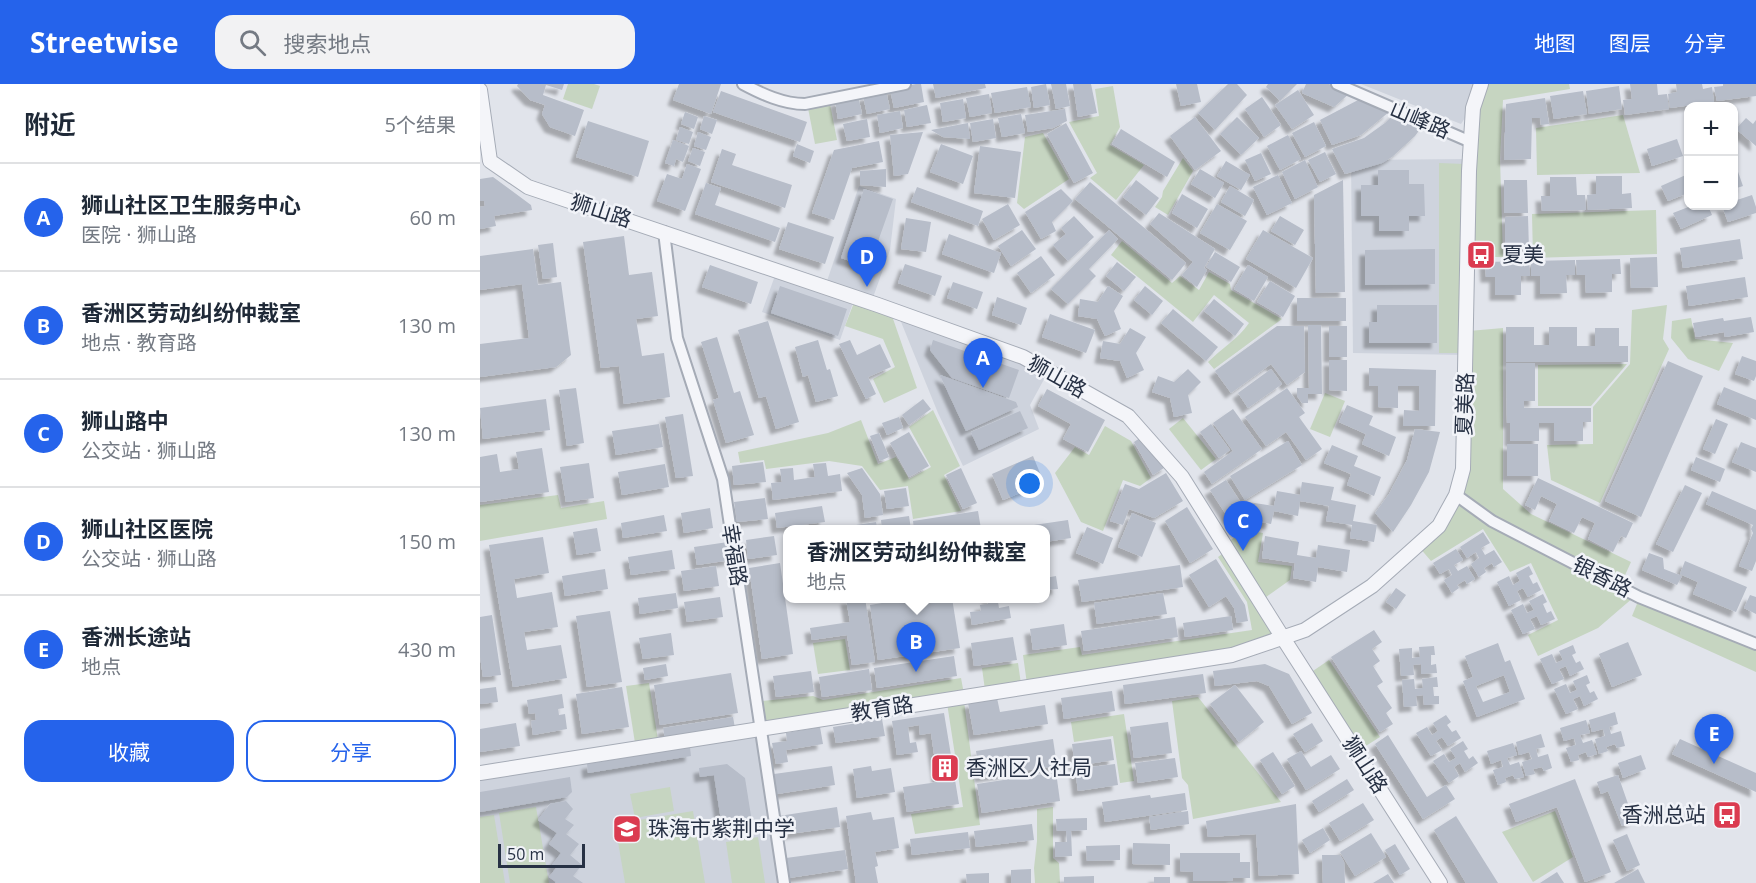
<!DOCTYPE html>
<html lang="zh">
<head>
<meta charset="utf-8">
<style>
	body { margin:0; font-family:"Open Sans","Noto Sans SC",sans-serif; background:#f2f2f3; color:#1f2937 }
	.controls { position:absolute; right:18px; top:18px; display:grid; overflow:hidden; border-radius:12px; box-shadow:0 2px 4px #0004 }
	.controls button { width:54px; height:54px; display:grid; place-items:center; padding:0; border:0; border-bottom:2px solid #e0e1e3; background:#fff; color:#1f2937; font:30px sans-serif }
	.scale { position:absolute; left:18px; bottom:15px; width:87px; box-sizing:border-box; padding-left:6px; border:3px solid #273144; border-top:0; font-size:16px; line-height:21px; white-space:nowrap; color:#273144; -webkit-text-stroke:4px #f1f3f8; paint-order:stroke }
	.you { position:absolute; left:550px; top:400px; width:21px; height:21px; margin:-15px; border:4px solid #fff; border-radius:50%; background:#1a73e8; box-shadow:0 0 0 9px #1a73e833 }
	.badge { display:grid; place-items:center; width:39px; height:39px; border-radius:50%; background:#2563eb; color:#fff; font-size:20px; font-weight:700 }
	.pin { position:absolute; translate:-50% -50px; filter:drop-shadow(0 2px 3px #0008) }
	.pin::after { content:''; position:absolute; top:32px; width:21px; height:18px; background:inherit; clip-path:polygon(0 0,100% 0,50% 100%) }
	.popup { position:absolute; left:303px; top:441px; width:267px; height:78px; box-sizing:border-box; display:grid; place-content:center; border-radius:12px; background:#fff; filter:drop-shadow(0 2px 4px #0005); font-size:20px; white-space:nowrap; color:#747a83 }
	.popup b { font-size:22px; color:#1f2937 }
	.popup::after { content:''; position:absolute; left:50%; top:100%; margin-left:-12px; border:12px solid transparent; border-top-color:#fff }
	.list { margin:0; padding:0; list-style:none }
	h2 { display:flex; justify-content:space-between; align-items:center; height:78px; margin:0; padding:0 24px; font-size:26px }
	h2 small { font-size:20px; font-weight:400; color:#747a83 }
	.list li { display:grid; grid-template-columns:39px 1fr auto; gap:18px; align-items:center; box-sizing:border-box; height:108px; padding:0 24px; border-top:2px solid #e0e1e3 }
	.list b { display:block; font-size:22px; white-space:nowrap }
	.list p { margin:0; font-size:20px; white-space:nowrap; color:#747a83 }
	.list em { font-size:20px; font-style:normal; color:#747a83 }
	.actions { display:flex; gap:12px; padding:18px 24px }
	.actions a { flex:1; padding:14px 0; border:2px solid #2563eb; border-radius:18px; text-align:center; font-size:21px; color:#2563eb }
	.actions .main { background:#2563eb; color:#fff }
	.icon { flex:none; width:33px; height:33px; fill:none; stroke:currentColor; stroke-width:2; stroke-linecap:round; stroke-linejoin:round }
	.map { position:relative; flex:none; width:1276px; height:799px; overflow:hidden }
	header { display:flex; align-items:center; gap:36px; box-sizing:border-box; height:84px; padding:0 30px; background:#2563eb; color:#fff }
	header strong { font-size:28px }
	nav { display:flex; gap:33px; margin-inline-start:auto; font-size:21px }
	.search { width:420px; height:54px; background:#f2f2f3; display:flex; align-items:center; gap:15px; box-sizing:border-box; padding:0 21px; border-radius:18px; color:#747a83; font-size:22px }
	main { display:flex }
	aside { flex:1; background:#fff }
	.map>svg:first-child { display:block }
	.built { fill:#ced3dd }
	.green { fill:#c6d5c1 }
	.building { fill:#b7bdc9; fill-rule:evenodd; filter:url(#shadow) }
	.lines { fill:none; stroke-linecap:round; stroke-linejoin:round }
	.minor-casing { stroke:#a5abb6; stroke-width:14 }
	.tertiary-casing { stroke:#a5abb6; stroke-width:16 }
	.minor { stroke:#f4f5f9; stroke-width:10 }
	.tertiary { stroke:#f4f5f9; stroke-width:14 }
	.labels { text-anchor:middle; stroke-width:5; stroke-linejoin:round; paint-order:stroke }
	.street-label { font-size:21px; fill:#273144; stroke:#f1f3f8 }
	.poi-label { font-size:21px; fill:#273144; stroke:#f1f3f8; text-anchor:start }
</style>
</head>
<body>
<header>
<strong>Streetwise</strong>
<div class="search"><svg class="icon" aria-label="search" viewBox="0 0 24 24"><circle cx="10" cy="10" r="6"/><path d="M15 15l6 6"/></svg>搜索地点</div>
<nav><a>地图</a><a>图层</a><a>分享</a></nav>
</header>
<main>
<aside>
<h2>附近<small>5个结果</small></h2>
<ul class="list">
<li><span class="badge">A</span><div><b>狮山社区卫生服务中心</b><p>医院 · 狮山路</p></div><em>60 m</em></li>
<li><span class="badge">B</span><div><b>香洲区劳动纠纷仲裁室</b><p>地点 · 教育路</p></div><em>130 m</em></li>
<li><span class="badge">C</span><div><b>狮山路中</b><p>公交站 · 狮山路</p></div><em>130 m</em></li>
<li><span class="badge">D</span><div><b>狮山社区医院</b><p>公交站 · 狮山路</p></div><em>150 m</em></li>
<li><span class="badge">E</span><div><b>香洲长途站</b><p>地点</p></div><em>430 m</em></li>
</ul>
<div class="actions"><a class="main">收藏</a><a>分享</a></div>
</aside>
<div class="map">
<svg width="1276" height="799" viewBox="0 0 1276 799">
	<defs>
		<filter id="shadow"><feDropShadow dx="-5.5" dy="5.5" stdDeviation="1.5" flood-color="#0004"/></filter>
	</defs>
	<rect width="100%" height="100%" fill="#e1e4eb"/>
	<g class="built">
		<polygon points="881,0 999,0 992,23 981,40"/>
		<polygon points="989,75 985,271 873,269 871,76"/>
		<polygon points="379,102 416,115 410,166 391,219 375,213 360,256 282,228 297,186 345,203"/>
		<polygon points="417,228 568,288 550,321 559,345 483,382 458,329"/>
		<polygon points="280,645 303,799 0,799 0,691"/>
	</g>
	<g class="green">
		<polygon points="88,0 114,0 120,2 112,25 83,15"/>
		<polygon points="1007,0 1089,0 1090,5 1023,16 1020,74 1023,173 991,173 999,25"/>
		<polygon points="633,2 640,43 630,61 664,81 636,116 610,94 617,89 589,38 619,32 615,5"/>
		<polygon points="350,20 357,56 335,60 328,24"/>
		<polygon points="1143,31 1160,89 1057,91 1056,44"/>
		<polygon points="563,49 589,95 544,125 537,119 545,53"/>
		<polygon points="703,74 713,87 688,131 675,123 682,113 683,107"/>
		<polygon points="959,79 984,80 984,269 959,269"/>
		<polygon points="1176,126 1177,170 1053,174 1052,130"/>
		<path d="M 642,157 L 692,199 L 700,192 L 719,206 L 729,188 L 750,200 L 751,206 L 802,235 L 734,285 L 728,278 C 742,264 758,255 769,239 L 734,211 L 713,238 L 631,171 Z"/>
		<polygon points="375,216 411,229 437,304 404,319 393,295 415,283 403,255 365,242"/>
		<polygon points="1187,221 1183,255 1189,265 1120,419 1071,396 1067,361 1113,360 1113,323 1150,280 1152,226"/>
		<polygon points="1211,234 1215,255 1253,259 1239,287 1208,275 1191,254 1192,237"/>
		<polygon points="1023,244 1023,405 1051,430 1151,478 1141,500 1015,436 979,409 989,247"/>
		<polygon points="1147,280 1111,322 1058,322 1058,281"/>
		<polygon points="845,309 865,317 850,353 830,345"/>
		<polygon points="453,326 480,382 464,391 481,427 433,435 428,402 400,406 382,382 349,377 286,385 284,376 260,379 258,368 348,349 381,336 398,380 416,373 429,395 451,383 429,343"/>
		<polygon points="703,334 736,375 721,386 689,345"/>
		<polygon points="625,342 651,357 671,394 660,402 643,396 623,447 601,438 575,389 595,363 609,371"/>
		<polygon points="78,411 81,424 124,417 127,435 0,457 0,421"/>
		<polygon points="977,415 1154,513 1118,544 1058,572 1048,551 1078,536 1051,479 1030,488 1003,445 951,477 939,463"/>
		<polygon points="766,446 783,449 778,478 812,482 810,496 782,516 746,459"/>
		<polygon points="745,468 800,553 752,568 547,600 543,571 600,563 602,571 772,546 767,518 738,473"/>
		<polygon points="1159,515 1276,562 1276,588 1152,532"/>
		<polygon points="365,555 370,586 338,590 333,559"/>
		<polygon points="849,576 900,653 881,665 830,589"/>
		<polygon points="538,579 541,600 505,606 502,584"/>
		<polygon points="481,594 484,610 285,640 281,617 333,612 343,616"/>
		<polygon points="169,599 178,656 155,659 146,602"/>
		<polygon points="718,613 801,718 713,735 708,701 702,694 692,617"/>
		<polygon points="484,617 500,741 435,750 431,730 483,723 467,619"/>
		<polygon points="644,630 654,697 640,699 633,652 594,658 591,638"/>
		<polygon points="190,703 194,727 155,734 150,710"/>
		<polygon points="56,723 69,799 30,799 19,729"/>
		<polygon points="573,723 573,774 579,779 580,799 555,799 554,784 557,757 557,725"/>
		<polygon points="213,727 225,799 145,799 135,740"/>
		<polygon points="1075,727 1093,773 1053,798 1022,748"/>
		<polygon points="14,731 25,799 0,799 0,733"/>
		<polygon points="278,753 285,799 252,799 246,758"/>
	</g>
	<g class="building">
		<polygon points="38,0 84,0 82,6 66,1 63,11 104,26 95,52 70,43 62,30 65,21 50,16 37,2"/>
		<polygon points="199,0 241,0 231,30 193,16"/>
		<polygon points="436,0 441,0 444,18 414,24 410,5"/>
		<polygon points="453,0 505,0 506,4 456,14"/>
		<polygon points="566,0 570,21 554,24 551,3"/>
		<polygon points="571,0 586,0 590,22 576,25"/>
		<polygon points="593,0 611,0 617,29 598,33"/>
		<polygon points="696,0 717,0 721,18 701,22"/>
		<polygon points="748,0 757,0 767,11 735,46 718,29"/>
		<polygon points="788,0 817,0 800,17 786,3"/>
		<polygon points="826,0 849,0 870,9 854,23 822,9"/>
		<polygon points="1150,0 1177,0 1178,11 1187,10 1189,25 1145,31 1143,16 1152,15"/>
		<polygon points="1196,0 1222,0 1223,5 1232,3 1234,18 1190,24 1188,10 1197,8"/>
		<polygon points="1243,0 1276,0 1276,12 1237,17 1234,3 1243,2"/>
		<polygon points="1139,2 1142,25 1109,30 1106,7"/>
		<polygon points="547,3 551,23 515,29 511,9"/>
		<polygon points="818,6 834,31 812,45 795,21"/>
		<polygon points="241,7 327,38 320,58 233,28"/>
		<polygon points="406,7 410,25 387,30 383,12"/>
		<polygon points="1103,7 1107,30 1074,35 1070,12"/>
		<polygon points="509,10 512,29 490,33 486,14"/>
		<polygon points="378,12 382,30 358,35 355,17"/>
		<polygon points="782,13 801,41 784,53 765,25"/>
		<polygon points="1065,14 1069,40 1061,41 1060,34 1052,34 1051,75 1024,76 1026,20"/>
		<polygon points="483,15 486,34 463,38 460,19"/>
		<polygon points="880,15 909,28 881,51 852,61 840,36"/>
		<polygon points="447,21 451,39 427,43 424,26"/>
		<polygon points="585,25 587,37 573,44 548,48 545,31"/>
		<polygon points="420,27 423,44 400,49 397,31"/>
		<polygon points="205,28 218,33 214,45 201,40"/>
		<polygon points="915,29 943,41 935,52 912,73 902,79 865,90 852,65 884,54 905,39"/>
		<polygon points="541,30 545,49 522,53 518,34"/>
		<polygon points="224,32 237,36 232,50 220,45"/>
		<polygon points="715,33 741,67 715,86 690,52"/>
		<polygon points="757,33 779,54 761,71 740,50"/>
		<polygon points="1266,34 1273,40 1276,36 1276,62 1256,45"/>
		<polygon points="387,35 390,53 367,57 363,40"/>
		<polygon points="513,35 516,54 493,58 490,39"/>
		<polygon points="108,37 169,57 158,93 96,73"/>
		<polygon points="834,38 846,62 825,73 812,49"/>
		<polygon points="488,39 490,55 463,53 451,46"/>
		<polygon points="586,39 613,89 594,99 567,50"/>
		<polygon points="200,43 213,48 209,60 196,56"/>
		<polygon points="641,45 695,78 687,93 632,60"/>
		<polygon points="218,48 231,53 226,66 214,62"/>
		<polygon points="443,48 428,90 414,92 410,51"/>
		<polygon points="808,51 821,75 800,86 787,62"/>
		<polygon points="1197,55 1203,72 1172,82 1167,65"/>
		<polygon points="193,56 209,62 203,78 196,75 194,82 185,79"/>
		<polygon points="399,57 403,78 372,84 354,136 332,129 354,66"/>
		<polygon points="317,60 334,67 330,79 313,72"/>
		<polygon points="461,60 493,72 483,100 450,88"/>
		<polygon points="500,62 541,68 535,114 494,109"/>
		<polygon points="213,64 225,68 220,82 208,77"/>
		<polygon points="242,65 256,70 252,81 312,101 305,124 231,98"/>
		<polygon points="845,68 856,90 840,98 828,76"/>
		<polygon points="781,69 791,90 775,97 765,76"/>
		<polygon points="825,76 838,103 815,115 802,88"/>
		<polygon points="746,77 770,91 761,106 737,92"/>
		<polygon points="207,80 221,85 205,127 177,117 187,90 202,95"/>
		<polygon points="406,85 406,103 380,101 380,87"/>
		<polygon points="720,85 744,99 735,114 711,100"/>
		<polygon points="1257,85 1263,102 1254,105 1254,86"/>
		<polygon points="898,86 929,86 929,100 944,100 945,132 929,132 929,147 899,147 899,132 881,132 881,101 898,101"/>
		<polygon points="1208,90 1208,109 1188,117 1181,102"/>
		<polygon points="798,91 812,119 787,131 773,103"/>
		<polygon points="1116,92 1142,92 1142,110 1151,109 1152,124 1108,126 1107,111 1116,110"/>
		<polygon points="13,93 51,121 52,126 14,132 16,142 0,145 0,123 5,122 4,117 0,117 0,95"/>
		<polygon points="1070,93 1096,93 1097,111 1105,111 1106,126 1062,127 1061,112 1070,112"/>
		<polygon points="656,96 679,114 666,131 643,113"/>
		<polygon points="863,96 865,208 836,209 834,111"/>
		<polygon points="1024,96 1047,96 1048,129 1024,129"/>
		<polygon points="610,98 706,179 692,196 595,115"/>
		<polygon points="226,99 241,104 235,121 300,144 295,158 215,130"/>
		<polygon points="750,102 774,116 765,132 741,118"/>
		<polygon points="437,103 503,127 498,142 431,118"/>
		<polygon points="384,105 413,115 396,163 406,166 399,187 361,174"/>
		<polygon points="581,105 593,117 572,138 576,147 561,155 545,128"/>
		<polygon points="702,110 728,125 717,144 692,129"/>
		<polygon points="1272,111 1276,123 1276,129 1248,138 1242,122 1254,122 1254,117"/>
		<polygon points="528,120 540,141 514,156 502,135"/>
		<polygon points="737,120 767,137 750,166 720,149"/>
		<polygon points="1211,122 1228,122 1232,131 1201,145 1193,129"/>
		<polygon points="679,129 735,165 724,184 727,186 717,203 702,191 713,178 670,140"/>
		<polygon points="594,132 614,153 588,177 573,161 586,150 581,144"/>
		<polygon points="800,132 824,146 815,161 791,147"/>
		<polygon points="1048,132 1049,166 1025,166 1025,133"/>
		<polygon points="426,134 451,138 446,168 421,165"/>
		<polygon points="308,138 354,153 345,180 299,165"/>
		<polygon points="542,146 556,165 531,182 518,162"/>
		<polygon points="629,146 638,155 609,185 616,192 588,220 571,205"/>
		<polygon points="783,146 833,174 816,204 766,175"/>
		<polygon points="469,150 521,169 514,189 462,170"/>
		<polygon points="144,152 149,191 172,188 178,232 156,235 162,272 184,269 190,313 144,320 139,282 121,284 103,158"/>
		<polygon points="1260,155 1263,175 1203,184 1200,164"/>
		<polygon points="73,159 77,193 63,195 58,161"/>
		<polygon points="53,165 58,201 81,198 91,271 76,283 0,293 0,260 49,254 42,200 0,206 0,172"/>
		<polygon points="955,165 955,200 885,201 885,166"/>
		<polygon points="735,168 760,183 751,198 726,183"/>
		<polygon points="561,172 575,191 551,209 537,189"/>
		<polygon points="1177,173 1178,203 1151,204 1150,174"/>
		<polygon points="1140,175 1141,190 1132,190 1132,208 1106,209 1105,191 1097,191 1096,176"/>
		<polygon points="1095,176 1095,191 1086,191 1087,209 1060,210 1060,192 1051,192 1051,177"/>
		<polygon points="1049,177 1050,192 1041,192 1041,211 1015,211 1015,193 1006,193 1005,178"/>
		<polygon points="637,178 656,193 644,207 626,192"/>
		<polygon points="425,180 462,192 455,212 418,199"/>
		<polygon points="230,181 278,198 271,220 222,203"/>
		<polygon points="768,181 788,193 774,217 754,205"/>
		<polygon points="1265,193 1268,213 1209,222 1206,202"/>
		<polygon points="790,197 815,212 803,233 777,218"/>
		<polygon points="473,198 503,208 497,225 467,214"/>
		<polygon points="300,202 367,225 358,252 291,229"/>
		<polygon points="628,202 643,212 634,227 641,245 625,252 617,235 598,232 600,215 618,218"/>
		<polygon points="665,202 683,217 672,231 654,216"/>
		<polygon points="517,213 547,224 541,241 512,231"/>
		<rect x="817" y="214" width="49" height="23"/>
		<polygon points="734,215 764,240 755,252 724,227"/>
		<polygon points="897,221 957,221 957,259 889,259 889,238 897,238"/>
		<polygon points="693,225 738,263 726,277 681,239"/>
		<polygon points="570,230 615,246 606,269 562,253"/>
		<polygon points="1271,233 1274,248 1245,253 1244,248 1216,253 1213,239 1243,234 1244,237"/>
		<polygon points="288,237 319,338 296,345 286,312 279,314 258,246"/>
		<polygon points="828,241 841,241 842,310 828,310 828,319 822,319 817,312 817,304 829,304"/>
		<polygon points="797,242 824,242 825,288 807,301 791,280 751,309 735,287"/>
		<rect x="849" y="242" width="18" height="31"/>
		<polygon points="1026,243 1054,243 1054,261 1069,261 1069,243 1097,243 1097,262 1115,262 1115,244 1139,244 1139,262 1148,262 1148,278 1026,278"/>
		<polygon points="650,244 666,253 656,269 664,286 647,294 640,277 620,274 623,257 640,260"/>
		<polygon points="237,253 254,309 260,307 274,351 246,359 233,316 239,314 221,258"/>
		<polygon points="338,256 347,286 350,285 358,312 336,318 328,291 323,293 315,263"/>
		<polygon points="370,256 377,271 400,260 411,283 388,293 396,310 386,315 359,260"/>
		<polygon points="453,256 539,286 529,314 472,294 450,266"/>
		<polygon points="1262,272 1276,277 1276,292 1274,297 1255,290"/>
		<polygon points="849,276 867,276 867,307 849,306"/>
		<polygon points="1188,277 1223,292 1161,433 1125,417"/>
		<polygon points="1026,279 1055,279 1055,317 1044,317 1044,324 1111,324 1111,338 1103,338 1103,357 1074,357 1074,339 1059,339 1059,357 1030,357 1030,339 1027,339"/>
		<polygon points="889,284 956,286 955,342 923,342 924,326 939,327 939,302 918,302 918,324 898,323 898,302 889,302"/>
		<polygon points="708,285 721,298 708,311 712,329 694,333 690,314 672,308 678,292 694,298"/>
		<polygon points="791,285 802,300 768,324 758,309"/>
		<polygon points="460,291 536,318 538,323 486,347"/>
		<polygon points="1244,303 1276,316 1276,336 1237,320"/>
		<polygon points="96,304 104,359 87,362 79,306"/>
		<polygon points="807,304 825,329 819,333 842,365 826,376 806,348 786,362 765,333"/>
		<polygon points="567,305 625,336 608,368 583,355 591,340 558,322"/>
		<polygon points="66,315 70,346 3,355 0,324"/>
		<polygon points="443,315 451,325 429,341 422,331"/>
		<polygon points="867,321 893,332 889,341 916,353 909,372 882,360 886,350 859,338"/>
		<polygon points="753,325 782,365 732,400 724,388 753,367 733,339"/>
		<polygon points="540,327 548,344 499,366 491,348"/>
		<polygon points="203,330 213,392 196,394 185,333"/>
		<polygon points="419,333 423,344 407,351 402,339"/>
		<polygon points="1236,335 1248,340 1235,370 1223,365"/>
		<polygon points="179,340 183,363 136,371 132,347"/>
		<polygon points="731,340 750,366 739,374 720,348"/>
		<polygon points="935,345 960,348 949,388 931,421 913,448 895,429 909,410 927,376"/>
		<polygon points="429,348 449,382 429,393 410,359"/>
		<polygon points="399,349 409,373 400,377 390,352"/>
		<polygon points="663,352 687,382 673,391 654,358"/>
		<polygon points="808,357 822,381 765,416 750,392"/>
		<polygon points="1261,358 1276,364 1276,388 1252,378"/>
		<rect x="1027" y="360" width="31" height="32"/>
		<polygon points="852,361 878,372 874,382 901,393 894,412 867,401 871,390 844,379"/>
		<polygon points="62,364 69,408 0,418 0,373 17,370 20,388 39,385 36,368"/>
		<polygon points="553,372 564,399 523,416 512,390"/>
		<polygon points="1216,373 1245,385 1240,398 1211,386"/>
		<polygon points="283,378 286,398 254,401 252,382"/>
		<polygon points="109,379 114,414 86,418 80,383"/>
		<polygon points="346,379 348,392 360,390 362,407 293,416 291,399 302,398 300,385 313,384 314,396 335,393 333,380"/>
		<polygon points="185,380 189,403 142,411 138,388"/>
		<polygon points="382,384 400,410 403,431 385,434 382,411 367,389"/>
		<polygon points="481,384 497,419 483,425 466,391"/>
		<polygon points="686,389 703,417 674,434 649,425 643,441 630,437 645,400 659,405"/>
		<polygon points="1058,394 1153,439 1146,454 1141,452 1133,468 1108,455 1115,439 1102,433 1094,449 1069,437 1077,420 1061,412 1055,426 1045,421"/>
		<polygon points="746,396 765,425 749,435 730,406"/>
		<polygon points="822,398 854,403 851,416 876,421 873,437 897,441 894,458 870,454 872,441 846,437 849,422 820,417 818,432 794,427 791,440 765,435 768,418 794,422 797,407 820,411"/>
		<polygon points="1205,401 1222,409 1193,468 1176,460"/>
		<polygon points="426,404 429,422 407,425 404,407"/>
		<polygon points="1232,407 1276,426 1276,477 1272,487 1259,482 1273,449 1271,445 1273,441 1226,420"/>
		<polygon points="285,414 288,435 257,438 254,418"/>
		<polygon points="342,422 345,438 297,444 295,429"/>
		<polygon points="707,423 733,465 710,479 685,437"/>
		<polygon points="230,424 233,444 204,449 201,429"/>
		<polygon points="498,427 501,445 434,446 433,437"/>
		<polygon points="652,429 676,439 662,473 638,463"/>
		<polygon points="184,431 187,447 143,454 141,439"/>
		<polygon points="429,432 431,445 402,446 401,436"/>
		<polygon points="588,436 591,454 565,458 565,446 533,446 533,444"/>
		<polygon points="396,438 398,446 377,446 376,441"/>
		<polygon points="607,443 633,454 623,480 596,469"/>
		<polygon points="117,444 121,467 97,471 93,448"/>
		<polygon points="1003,448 1010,459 1001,464 1005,471 1014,466 1022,478 1014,483 1012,479 1004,484 1006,488 999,493 991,480 999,474 996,468 987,474 980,463"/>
		<polygon points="294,452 297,471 268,475 266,456"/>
		<polygon points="785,452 819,458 817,471 836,474 838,461 870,466 867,488 838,483 836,498 813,494 815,479 782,474"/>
		<polygon points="63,453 69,489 34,495 37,514 72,508 78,543 44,548 47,566 81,561 87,594 33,603 9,461"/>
		<polygon points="248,458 251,476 217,481 214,463"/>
		<polygon points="976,465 983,476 974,481 978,487 987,482 995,495 987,500 985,496 977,501 979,504 972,509 964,496 972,491 969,485 960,490 953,479"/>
		<polygon points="192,466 195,485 151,491 148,473"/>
		<polygon points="1169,469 1183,474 1184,485 1202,492 1197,501 1162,486"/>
		<polygon points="736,475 765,521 768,537 757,539 754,524 746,512 729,523 709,491"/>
		<polygon points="1205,477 1267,503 1256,528 1213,510 1218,498 1200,490"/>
		<polygon points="300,479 313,570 282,575 269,484"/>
		<polygon points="700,481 703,503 602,518 598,496"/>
		<polygon points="236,482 239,502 204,507 201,487"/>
		<polygon points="1049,482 1053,490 1049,492 1053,500 1057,498 1061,506 1048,513 1043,504 1037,507 1041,516 1029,522 1017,498 1029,492 1033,501 1040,497 1036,489"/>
		<polygon points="125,485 128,505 85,512 82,492"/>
		<polygon points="576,492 578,505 565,506 565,494"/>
		<polygon points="916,504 926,511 916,525 906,518"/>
		<polygon points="196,509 198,524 160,530 158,514"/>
		<polygon points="683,509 687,530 617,540 614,519"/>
		<polygon points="1063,510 1067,518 1063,520 1067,529 1071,527 1075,535 1061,541 1057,532 1050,535 1055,545 1043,550 1031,526 1043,520 1047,529 1054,526 1049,517"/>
		<polygon points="1270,511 1276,513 1276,530 1264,524"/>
		<polygon points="240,513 243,533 207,538 204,518"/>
		<polygon points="385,514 395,578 372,581 367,551 332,556 330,544 370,538 366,515"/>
		<polygon points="432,514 472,514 480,564 398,576 390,521"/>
		<polygon points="507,514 522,514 522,517 518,518 519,524 529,522 531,534 492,541 490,528 501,527 500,521 508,520"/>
		<polygon points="130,527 142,598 107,603 96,532"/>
		<polygon points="12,531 21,591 3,593 0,572 0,533"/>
		<polygon points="751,532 753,546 705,553 703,539"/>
		<polygon points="695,533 698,553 604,567 601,547"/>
		<polygon points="584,540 587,561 553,566 550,545"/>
		<polygon points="894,546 902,558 892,565 900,577 893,582 903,598 897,602 912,624 906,629 913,640 900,648 851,573"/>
		<polygon points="191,549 194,571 163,575 159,554"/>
		<polygon points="533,553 537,576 494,582 491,559"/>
		<polygon points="1148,558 1162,591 1132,603 1119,570"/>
		<path d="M 1018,559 L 1025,578 L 1030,576 L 1045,615 L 997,633 L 983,597 L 993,593 L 985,572 ZM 1024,591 L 1030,608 L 1003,618 L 996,602 Z"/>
		<polygon points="1093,561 1096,569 1092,571 1096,579 1100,577 1104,585 1090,592 1086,582 1079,585 1084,595 1072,600 1060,575 1072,570 1076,579 1083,576 1079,567"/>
		<polygon points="954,562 955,571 951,571 951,581 956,580 957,589 941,590 941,580 933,581 934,591 921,592 919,565 932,564 932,574 940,573 939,563"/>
		<polygon points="474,572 477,592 397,604 394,584"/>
		<polygon points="186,580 188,592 165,596 163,584"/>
		<polygon points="785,580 809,590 832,629 812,640 789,602 777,597 735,602 733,587"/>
		<polygon points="389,585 392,606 342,613 339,593"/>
		<polygon points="331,587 334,608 296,613 293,592"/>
		<polygon points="251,589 258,629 180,641 174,601"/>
		<polygon points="723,590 726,609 645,620 643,601"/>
		<polygon points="1107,591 1110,599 1106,601 1110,609 1114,607 1118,615 1104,622 1100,612 1093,615 1098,625 1086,630 1074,605 1086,600 1090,609 1097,606 1093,597"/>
		<polygon points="957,593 958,603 953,603 954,612 959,612 959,620 944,621 943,611 936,612 937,622 924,623 922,596 934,595 935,605 943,604 942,595"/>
		<polygon points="755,601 784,638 759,658 730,620"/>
		<polygon points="16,603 18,618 0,620 0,605"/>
		<polygon points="142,603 149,643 102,650 96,610"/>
		<polygon points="632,607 635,627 584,635 581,614"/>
		<polygon points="82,610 84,624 78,625 79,631 85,630 87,645 53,651 51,637 56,636 55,629 49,630 47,616"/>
		<polygon points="517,614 520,628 565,621 568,640 494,651 488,619"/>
		<polygon points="1135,628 1138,640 1129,643 1131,650 1141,647 1145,662 1137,664 1135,660 1126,663 1128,667 1119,670 1115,655 1125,652 1123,645 1112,648 1109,636"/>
		<polygon points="464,629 479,720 427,728 423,703 458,698 451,649 440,651 439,641 428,643 430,659 436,658 438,668 417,671 412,637"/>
		<polygon points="966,631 971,638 967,641 972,648 976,646 981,654 968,662 962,653 956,657 962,666 951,672 936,649 947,643 952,651 958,647 953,639"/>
		<polygon points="253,633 255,644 185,655 183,644"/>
		<polygon points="402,635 405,652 356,659 353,643"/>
		<polygon points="1106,636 1110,649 1100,651 1103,659 1112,656 1117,670 1108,673 1106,668 1098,671 1099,676 1091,678 1086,664 1096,661 1094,654 1084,657 1080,644"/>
		<polygon points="688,638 692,669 654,674 650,643"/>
		<polygon points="36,639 40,662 0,668 0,645"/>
		<polygon points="832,639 843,657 825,668 813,650"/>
		<polygon points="340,643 343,660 306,666 308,678 296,680 292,659 307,657 306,649"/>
		<polygon points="1061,650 1065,663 1056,665 1058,673 1068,670 1072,684 1064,687 1062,683 1053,685 1055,690 1046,692 1042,678 1052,675 1049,668 1039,671 1036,658"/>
		<polygon points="908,651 947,713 966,701 975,715 943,735 895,660"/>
		<polygon points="573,655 577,682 500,693 496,667"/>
		<polygon points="631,655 634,676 595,682 592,660"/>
		<polygon points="1200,655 1276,689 1276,708 1192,670"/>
		<polygon points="983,657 988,665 984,667 989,675 993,672 998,679 985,688 980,679 974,683 979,692 969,699 953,677 964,670 969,678 976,674 970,665"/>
		<polygon points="1033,659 1037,671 1027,674 1030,681 1039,678 1044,693 1035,695 1033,691 1025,694 1026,698 1018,701 1013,686 1023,683 1021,676 1011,680 1007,667"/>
		<polygon points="210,663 211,672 108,689 107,680"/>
		<polygon points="821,667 831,683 851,671 860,685 826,706 807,675"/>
		<polygon points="793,668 815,702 802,710 780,676"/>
		<polygon points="1161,671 1166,685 1143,694 1138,679"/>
		<polygon points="695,674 698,693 658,699 655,679"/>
		<polygon points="247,680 265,694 272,738 242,743 234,691 220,693 219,684"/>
		<polygon points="635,680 638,701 598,707 595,685"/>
		<polygon points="352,682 355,701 297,710 294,690"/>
		<polygon points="391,682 392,687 411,684 415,708 377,714 373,685"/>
		<polygon points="576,688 580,717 502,729 497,700"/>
		<polygon points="1138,691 1154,737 1142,742 1128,707 1121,710 1117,698"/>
		<polygon points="90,693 92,708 87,713 0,728 0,708"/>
		<polygon points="867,695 874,706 839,728 832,717"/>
		<polygon points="1095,695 1131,788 1105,798 1077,723 1036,738 1029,720"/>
		<polygon points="705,709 707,726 625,738 622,718 670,711 671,714"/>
		<polygon points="86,717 93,725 85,735 94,741 86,750 99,760 90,771 102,781 93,792 103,799 75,799 76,798 69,793 76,784 72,781 81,769 69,760 77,749 58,736 70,720"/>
		<polygon points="883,719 894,736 860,757 849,739"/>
		<polygon points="816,720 819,790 779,792 776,750 728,753 726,737"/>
		<polygon points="357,723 360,743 302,751 299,732"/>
		<polygon points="708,727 709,740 671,746 669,733"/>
		<polygon points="391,728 393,736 414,733 419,764 395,768 398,782 395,783 398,799 376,799 366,732"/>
		<polygon points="976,732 1018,799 986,799 954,746"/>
		<polygon points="607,734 607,746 591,747 592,772 575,773 575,758 587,758 586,747 577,747 576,735"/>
		<polygon points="552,740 554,756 496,763 494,747"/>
		<polygon points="843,744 850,756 830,769 822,756"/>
		<polygon points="488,748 490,764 432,771 430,755"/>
		<polygon points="891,749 906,773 875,792 860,768"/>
		<polygon points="1147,750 1160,781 1147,787 1133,756"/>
		<polygon points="653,759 690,760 690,781 652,780"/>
		<polygon points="915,760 930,785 920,791 905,766"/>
		<polygon points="640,761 640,776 607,777 606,762"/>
		<polygon points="365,766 368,785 309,794 306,774"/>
		<polygon points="700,769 760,769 760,778 770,778 770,794 753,794 752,797 713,797 713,788 700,787"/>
		<polygon points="842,771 860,771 864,778 865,799 843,799"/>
		<polygon points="551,785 551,799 531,799 531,786"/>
		<polygon points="1158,785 1165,799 1134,799"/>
		<polygon points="1077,788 1084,799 1060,799"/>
		<polygon points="509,789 509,799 487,799 486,790"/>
		<polygon points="908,790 914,799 893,799"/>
		<polygon points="614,792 614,799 584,799 584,793"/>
		<rect x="674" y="793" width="16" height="6"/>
	</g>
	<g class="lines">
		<g class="minor-casing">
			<g id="minor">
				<path d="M 263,0 C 282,10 303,20 325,20 L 425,0"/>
				<polyline points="857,0 991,58"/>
				<polyline points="184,148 197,254 243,395 304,799"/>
				<polyline points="976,411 1012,437 1159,513 1276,560"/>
			</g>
		</g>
		<g class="tertiary-casing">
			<g id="tertiary">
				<polyline points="0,6 10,77 48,103 398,221 543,273 648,332 702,393 803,554 960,799"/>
				<polyline points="0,689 752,571 825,546 892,502 959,442 976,411 983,385 989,87 993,24 1001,0"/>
			</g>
		</g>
		<use href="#minor" class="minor"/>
		<use href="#tertiary" class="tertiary"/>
	</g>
	<defs>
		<g id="bus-square" transform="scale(1.5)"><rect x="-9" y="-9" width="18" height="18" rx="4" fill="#db3b50" stroke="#f1f3f8"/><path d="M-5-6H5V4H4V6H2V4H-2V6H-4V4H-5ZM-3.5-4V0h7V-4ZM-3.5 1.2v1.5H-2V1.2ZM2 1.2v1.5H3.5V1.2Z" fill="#fff"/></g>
		<g id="building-square" transform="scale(1.5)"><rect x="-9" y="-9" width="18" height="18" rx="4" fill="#db3b50" stroke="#f1f3f8"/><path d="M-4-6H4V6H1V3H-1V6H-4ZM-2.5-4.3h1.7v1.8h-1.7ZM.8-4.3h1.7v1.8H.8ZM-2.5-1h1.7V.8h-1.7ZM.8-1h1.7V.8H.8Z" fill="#fff"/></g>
		<g id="school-square" transform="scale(1.5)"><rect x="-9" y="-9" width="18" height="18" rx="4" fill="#db3b50" stroke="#f1f3f8"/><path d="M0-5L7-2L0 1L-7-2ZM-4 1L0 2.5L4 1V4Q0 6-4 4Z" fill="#fff"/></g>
	</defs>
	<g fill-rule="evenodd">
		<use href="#bus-square" x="1001" y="171"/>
		<use href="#building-square" x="465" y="684"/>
		<use href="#bus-square" x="1247" y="731"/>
		<use href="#school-square" x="147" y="745"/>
	</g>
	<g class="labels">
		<g class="street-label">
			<text transform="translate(940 36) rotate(23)" y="7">山峰路</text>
			<text transform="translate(121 127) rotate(18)" y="7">狮山路</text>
			<text transform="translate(577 293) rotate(29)" y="7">狮山路</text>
			<text transform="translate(985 320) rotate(-88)" y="7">夏美路</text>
			<text transform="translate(254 471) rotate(81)" y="7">幸福路</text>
			<text transform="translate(1122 493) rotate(27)" y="7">银香路</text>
			<text transform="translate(402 625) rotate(-9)" y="7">教育路</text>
			<text transform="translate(885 681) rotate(57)" y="7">狮山路</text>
		</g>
		<g class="poi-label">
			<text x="1022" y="178">夏美</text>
			<text x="486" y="691">香洲区人社局</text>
			<text x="1226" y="738" text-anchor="end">香洲总站</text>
			<text x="168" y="752">珠海市紫荆中学</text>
		</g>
	</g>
</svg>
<div class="controls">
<button>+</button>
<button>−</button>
</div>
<div class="scale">50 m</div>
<div class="you"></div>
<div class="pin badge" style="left:503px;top:304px">A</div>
<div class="pin badge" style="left:436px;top:588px">B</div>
<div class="popup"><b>香洲区劳动纠纷仲裁室</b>地点</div>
<div class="pin badge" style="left:763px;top:467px">C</div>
<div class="pin badge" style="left:387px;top:203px">D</div>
<div class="pin badge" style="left:1234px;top:680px">E</div>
</div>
</main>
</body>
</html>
